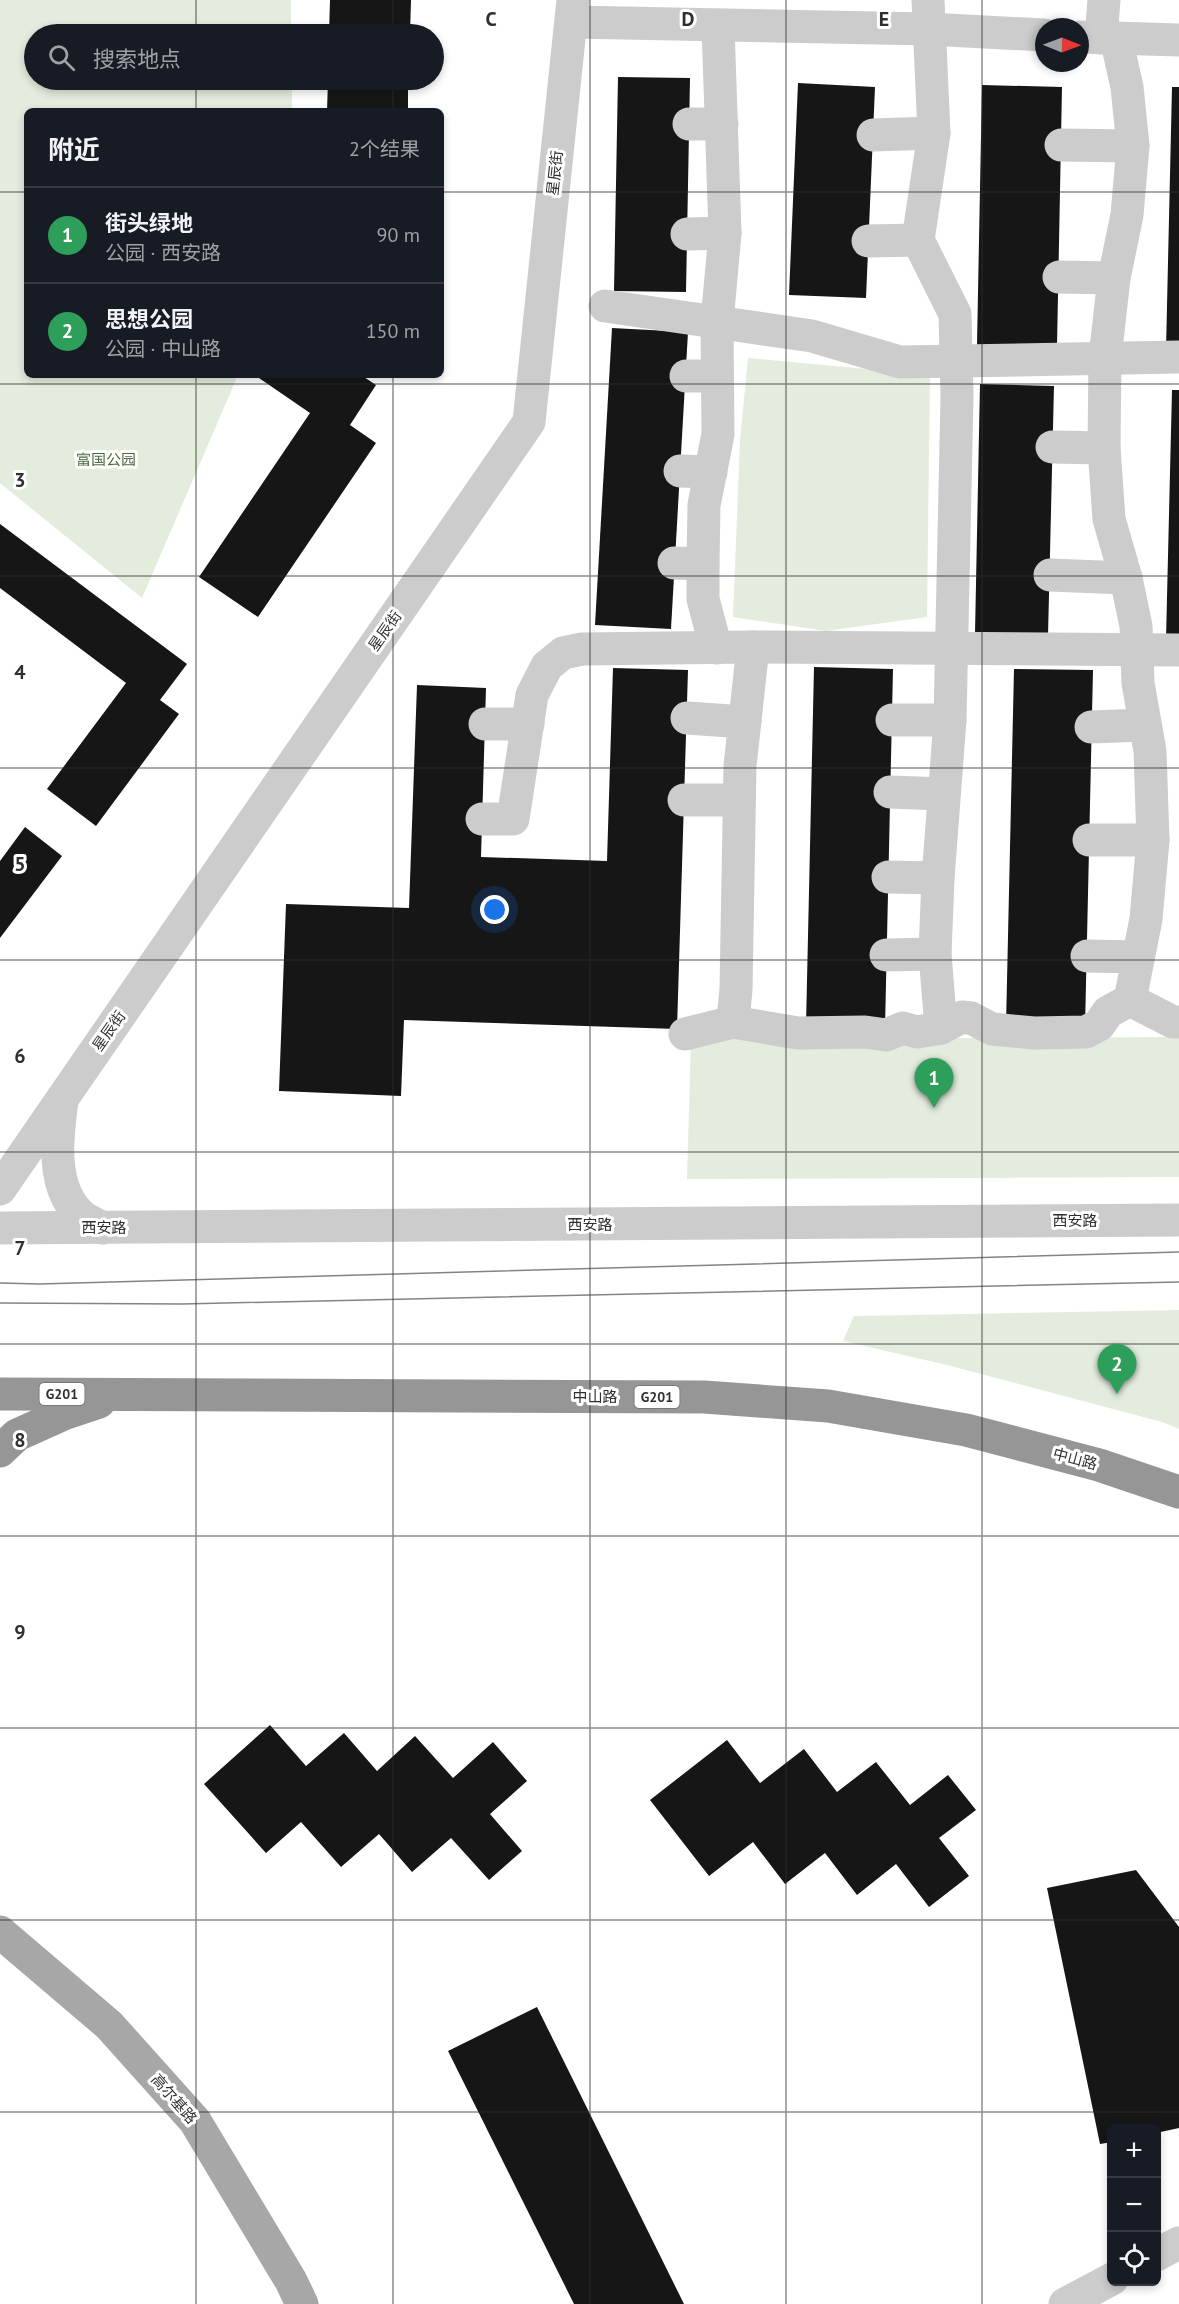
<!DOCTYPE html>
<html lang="zh">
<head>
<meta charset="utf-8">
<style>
	body { margin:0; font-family:"PT Sans","Noto Sans SC",sans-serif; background:#20242c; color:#f1f3f6 }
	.controls { position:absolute; right:18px; bottom:18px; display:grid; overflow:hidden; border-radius:9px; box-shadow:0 3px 9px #0003 }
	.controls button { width:54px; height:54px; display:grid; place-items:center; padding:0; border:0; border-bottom:2px solid #363941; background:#171b24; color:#f1f3f6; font:30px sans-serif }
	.compass { position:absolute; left:1035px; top:18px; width:54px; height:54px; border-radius:50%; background:#171b24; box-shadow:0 3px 9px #0003; rotate:91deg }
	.you { position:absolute; left:495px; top:910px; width:21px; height:21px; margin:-15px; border:4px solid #fff; border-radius:50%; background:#1a73e8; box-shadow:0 0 0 9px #1a73e833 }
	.badge { display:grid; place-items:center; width:39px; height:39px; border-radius:50%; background:#e03738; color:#fff; font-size:20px; font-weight:700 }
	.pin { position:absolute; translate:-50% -50px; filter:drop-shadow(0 2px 3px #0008) }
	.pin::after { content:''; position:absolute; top:32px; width:21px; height:18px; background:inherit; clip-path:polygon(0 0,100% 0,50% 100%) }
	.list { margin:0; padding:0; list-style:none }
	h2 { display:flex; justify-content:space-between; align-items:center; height:78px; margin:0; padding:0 24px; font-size:26px }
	h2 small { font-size:20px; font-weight:400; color:#9ea1a6 }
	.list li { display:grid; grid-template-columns:39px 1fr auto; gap:18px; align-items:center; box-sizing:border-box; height:96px; padding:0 24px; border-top:2px solid #363941 }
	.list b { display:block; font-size:22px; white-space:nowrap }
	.list p { margin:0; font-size:20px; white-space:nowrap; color:#9ea1a6 }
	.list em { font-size:20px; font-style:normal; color:#9ea1a6 }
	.icon { flex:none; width:33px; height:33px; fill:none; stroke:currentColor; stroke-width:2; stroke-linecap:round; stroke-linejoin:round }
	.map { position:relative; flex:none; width:1179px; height:2304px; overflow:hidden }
	.search { position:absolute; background:#171b24; box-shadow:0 3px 9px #0003; left:24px; top:24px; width:420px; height:66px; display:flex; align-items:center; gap:15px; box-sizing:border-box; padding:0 21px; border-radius:33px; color:#9ea1a6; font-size:22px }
	.panel { position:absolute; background:#171b24; box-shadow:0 3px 9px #0003; left:24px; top:108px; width:420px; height:270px; border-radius:9px }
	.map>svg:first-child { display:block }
	.green { fill:#e4ecde }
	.building { fill:#161616 }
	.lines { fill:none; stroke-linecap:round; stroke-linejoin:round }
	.minor { stroke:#ccc; stroke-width:33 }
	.major { stroke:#a7a7a7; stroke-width:33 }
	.highway { stroke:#969696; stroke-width:33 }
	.tram { stroke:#848484; stroke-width:1.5 }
	.grid { fill:none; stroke:#2f2f2f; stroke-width:1.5; stroke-opacity:0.55 }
	.labels { text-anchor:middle; stroke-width:6; stroke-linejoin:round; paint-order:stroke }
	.shield { fill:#fff; stroke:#6d6d6d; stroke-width:1.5 }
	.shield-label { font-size:14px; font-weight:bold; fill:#2f2f2f }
	.street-label { font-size:15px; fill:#2f2f2f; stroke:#fff }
	.park-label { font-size:15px; fill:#4f6a3e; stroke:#fff }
	.grid-label { font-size:20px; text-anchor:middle; font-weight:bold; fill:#2f2f2f; stroke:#fff; stroke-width:6; stroke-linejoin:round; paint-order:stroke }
</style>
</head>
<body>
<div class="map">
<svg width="1179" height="2304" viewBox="0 0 1179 2304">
	<rect width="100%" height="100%" fill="#fff"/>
	<g class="green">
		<polygon points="0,0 291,0 291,34 34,34 34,80 292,80 292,111 27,111 27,375 238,375 142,598 0,483"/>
		<polygon points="748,358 930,375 927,617 826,631 733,617 740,440"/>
		<polygon points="1179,1037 1179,1177 687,1179 691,1039"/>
		<polygon points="1179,1310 1179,1429 1162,1422 947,1365 843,1341 854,1316"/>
	</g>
	<g class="building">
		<polygon points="330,0 411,0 410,34 329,34"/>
		<polygon points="618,77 690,78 686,292 614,291"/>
		<polygon points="328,80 408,80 408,111 327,111"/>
		<polygon points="798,83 875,87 866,298 789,295"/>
		<polygon points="982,85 1062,87 1057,347 977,345"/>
		<polygon points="1172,87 1179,87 1179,350 1166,350"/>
		<polygon points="612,328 688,332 671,629 595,625"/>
		<polygon points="262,375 361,375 376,385 350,425 376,443 258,617 199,577 310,413 259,378"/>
		<polygon points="980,384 1054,386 1048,636 975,634"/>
		<polygon points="1172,390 1179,390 1179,639 1166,639"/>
		<polygon points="0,524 187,664 160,700 179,714 96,826 47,789 126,683 0,588"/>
		<polygon points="814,667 893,669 885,1028 806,1026"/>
		<polygon points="613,668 688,670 677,1029 404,1020 401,1096 279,1091 286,904 409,908 417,685 486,688 481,857 607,861"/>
		<polygon points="1014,669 1093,670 1085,1028 1006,1026"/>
		<polygon points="25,827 62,856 0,938 0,861"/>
		<polygon points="270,1725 306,1766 344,1733 377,1771 415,1736 453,1778 493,1742 527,1781 490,1814 522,1851 489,1880 451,1838 412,1872 379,1834 341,1867 301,1822 266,1853 204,1784"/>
		<polygon points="727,1740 760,1783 804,1749 837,1792 876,1762 910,1805 948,1775 976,1810 939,1838 969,1876 929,1907 896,1864 857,1895 825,1853 785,1884 753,1842 709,1876 650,1800"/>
		<polygon points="1136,1870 1179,1927 1179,2128 1156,2133 1156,2128 1112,2128 1112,2142 1100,2144 1047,1888"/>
		<polygon points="537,2007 684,2304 574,2304 448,2051"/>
	</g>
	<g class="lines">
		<g class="minor">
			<polyline points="928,0 934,133 918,240 955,314 957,396 950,720 938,878 935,954 941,1028"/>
			<polyline points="572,22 928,29 1044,35"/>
			<polyline points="1080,37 1179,40"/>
			<polyline points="1101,38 1104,0"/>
			<polyline points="1116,38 1127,87 1133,146 1127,215 1114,278 1105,358 1104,448 1109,519 1126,578 1136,626 1138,683 1150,751 1153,840 1146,919 1130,1000"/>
			<polyline points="689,124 722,124"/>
			<polyline points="873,135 934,133"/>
			<polyline points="1061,145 1133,146"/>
			<polyline points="687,234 725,233"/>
			<polyline points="868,241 918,240"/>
			<polyline points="1059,277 1114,278"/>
			<polyline points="605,306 812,336 900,362 1179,357"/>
			<polyline points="686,376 717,376"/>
			<polyline points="1052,447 1104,448"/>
			<polyline points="680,471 711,472"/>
			<polyline points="674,563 703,564"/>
			<polyline points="1050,575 1126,578"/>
			<polyline points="716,648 703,599 703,564 704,505 718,434 717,322 725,233 718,26"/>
			<polyline points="687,718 745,722"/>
			<polyline points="892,720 950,720"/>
			<polyline points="485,724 528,724"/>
			<polyline points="1091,727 1145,725"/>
			<polyline points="890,792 944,794"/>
			<polyline points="684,800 739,800"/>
			<polyline points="482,819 513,819 532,695 547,666 563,653 582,649 753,647 1179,650"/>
			<polyline points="1089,840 1153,840"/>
			<polyline points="888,877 938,878"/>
			<polyline points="886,955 935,954"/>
			<polyline points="1087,956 1138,957"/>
			<polyline points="733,1022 736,989 740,766 753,647"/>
			<polyline points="685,1034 733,1022 798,1033 865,1032 886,1035 903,1028 917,1032 941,1028 962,1017 971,1018 992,1029 1034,1033 1086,1032 1099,1025 1108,1012 1130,1000 1173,1022 1179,1022"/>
			<path d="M 62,1101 C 57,1137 50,1190 83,1217 C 89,1221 97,1225 103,1228"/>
			<polyline points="0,1189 529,422 573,0"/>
			<polyline points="0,1228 1179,1220"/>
			<polyline points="1156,2255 1179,2243"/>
			<polyline points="1065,2304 1112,2279"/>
		</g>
		<polyline class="major" points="0,1932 109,2025 195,2121 291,2281 302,2304"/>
		<g class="highway">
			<polyline points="0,1394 704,1397 828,1406 966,1430 1099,1465 1179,1492"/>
			<polyline points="0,1451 17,1435 66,1413 99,1402"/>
		</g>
		<g class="tram">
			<polyline points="0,1283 39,1284 1179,1252"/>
			<polyline points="0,1303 182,1304 1179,1282"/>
		</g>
	</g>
	<path class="grid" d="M 196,0 L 196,34M 393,0 L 393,34M 590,0 L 590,2304M 786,0 L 786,2304M 982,0 L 982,2304M 196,80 L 196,111M 393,80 L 393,111M 0,192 L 27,192M 441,192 L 1179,192M 196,375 L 196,2304M 393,375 L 393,2304M 0,384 L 1179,384M 0,576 L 1179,576M 0,768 L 1179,768M 0,960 L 1179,960M 0,1152 L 1179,1152M 0,1344 L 1179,1344M 0,1536 L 1179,1536M 0,1728 L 1179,1728M 0,1920 L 1179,1920M 0,2112 L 1179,2112"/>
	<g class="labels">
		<g class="shield">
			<rect x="39.5" y="1383" width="45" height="22" rx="4.5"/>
			<rect x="634.5" y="1386" width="45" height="22" rx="4.5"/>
		</g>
		<g class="shield-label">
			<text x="62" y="1399">G201</text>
			<text x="657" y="1402">G201</text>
		</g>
		<g class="street-label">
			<text transform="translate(555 173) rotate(-84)" y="5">星辰街</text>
			<text transform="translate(385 631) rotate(-55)" y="5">星辰街</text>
			<text transform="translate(109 1031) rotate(-55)" y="5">星辰街</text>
			<text x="1075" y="1226">西安路</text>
			<text x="590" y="1230">西安路</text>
			<text x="104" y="1233">西安路</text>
			<text x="595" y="1402">中山路</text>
			<text transform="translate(1075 1459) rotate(15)" y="5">中山路</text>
			<text transform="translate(174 2099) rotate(49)" y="5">高尔基路</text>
		</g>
		<g class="park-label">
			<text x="106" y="465">富国公园</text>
		</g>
	</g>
	<g class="grid-label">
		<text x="491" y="26">C</text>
		<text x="688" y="26">D</text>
		<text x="884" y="26">E</text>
		<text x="20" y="487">3</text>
		<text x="20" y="679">4</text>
		<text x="20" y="871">5</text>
		<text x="20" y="1063">6</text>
		<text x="20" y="1255">7</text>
		<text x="20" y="1447">8</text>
		<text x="20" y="1639">9</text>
	</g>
</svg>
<div class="controls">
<button>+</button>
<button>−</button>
<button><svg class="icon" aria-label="locate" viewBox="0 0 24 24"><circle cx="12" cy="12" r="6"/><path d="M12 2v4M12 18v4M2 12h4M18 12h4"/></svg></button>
</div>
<svg class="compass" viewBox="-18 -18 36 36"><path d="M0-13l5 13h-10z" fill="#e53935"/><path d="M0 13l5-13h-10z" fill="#9ea1a6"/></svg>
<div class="you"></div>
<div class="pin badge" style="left:934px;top:1108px;background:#2e9e5b">1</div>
<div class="pin badge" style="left:1117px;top:1394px;background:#2e9e5b">2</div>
<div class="search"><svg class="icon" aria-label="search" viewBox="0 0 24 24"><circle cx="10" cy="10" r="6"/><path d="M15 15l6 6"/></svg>搜索地点</div>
<section class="panel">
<h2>附近<small>2个结果</small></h2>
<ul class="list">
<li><span class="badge" style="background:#2e9e5b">1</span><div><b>街头绿地</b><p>公园 · 西安路</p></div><em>90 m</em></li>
<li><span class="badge" style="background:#2e9e5b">2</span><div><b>思想公园</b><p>公园 · 中山路</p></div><em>150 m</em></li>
</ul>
</section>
</div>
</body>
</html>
